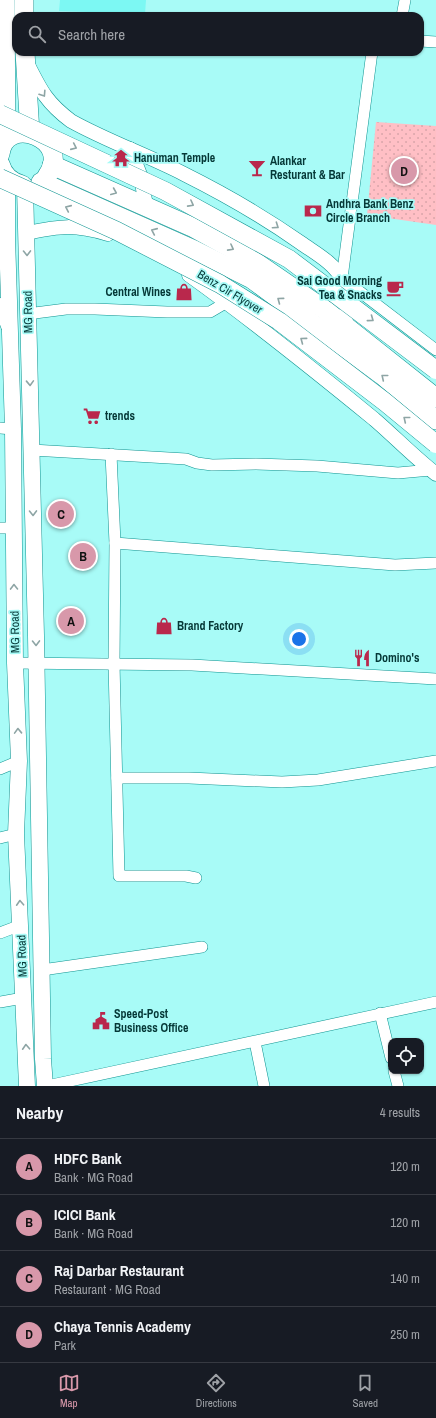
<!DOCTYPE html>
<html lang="en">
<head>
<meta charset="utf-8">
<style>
	body { margin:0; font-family:"Archivo Narrow",sans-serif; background:#20242c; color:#f1f3f6 }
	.controls { position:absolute; right:12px; bottom:12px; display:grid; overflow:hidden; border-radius:8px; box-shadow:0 1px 3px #0004 }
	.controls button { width:36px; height:36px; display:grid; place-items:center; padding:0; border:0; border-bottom:1px solid #363941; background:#171b24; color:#f1f3f6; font:20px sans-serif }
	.you { position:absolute; left:299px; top:639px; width:14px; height:14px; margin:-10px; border:3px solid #fff; border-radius:50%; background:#1a73e8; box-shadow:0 0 0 6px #1a73e833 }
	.badge { display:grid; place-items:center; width:26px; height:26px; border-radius:50%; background:#d898aa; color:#111; font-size:13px; font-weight:700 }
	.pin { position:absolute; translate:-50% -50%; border:2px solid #fff; box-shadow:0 1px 4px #0006 }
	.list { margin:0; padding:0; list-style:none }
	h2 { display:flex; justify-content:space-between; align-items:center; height:52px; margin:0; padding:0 16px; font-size:17px }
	h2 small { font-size:13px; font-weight:400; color:#9ea1a6 }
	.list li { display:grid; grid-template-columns:26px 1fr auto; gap:12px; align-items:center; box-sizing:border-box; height:56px; padding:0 16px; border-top:1px solid #363941 }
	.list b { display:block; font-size:15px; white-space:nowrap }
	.list p { margin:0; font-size:13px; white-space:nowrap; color:#9ea1a6 }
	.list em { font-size:13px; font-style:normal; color:#9ea1a6 }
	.icon { flex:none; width:22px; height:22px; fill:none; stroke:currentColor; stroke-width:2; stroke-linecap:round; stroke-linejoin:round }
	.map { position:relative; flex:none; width:436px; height:1086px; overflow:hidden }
	.search { position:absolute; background:#171b24; box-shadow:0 1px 3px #0004; left:12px; right:12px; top:12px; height:44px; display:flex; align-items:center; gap:10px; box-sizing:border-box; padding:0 14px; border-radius:12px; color:#9ea1a6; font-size:15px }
	.sheet { height:276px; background:#171b24 }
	nav { display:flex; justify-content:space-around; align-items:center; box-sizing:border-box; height:56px; border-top:1px solid #363941; background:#171b24; font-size:11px; color:#9ea1a6 }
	nav a { display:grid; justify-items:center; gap:2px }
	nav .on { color:#d898aa }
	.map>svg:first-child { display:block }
	.built { fill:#7cf8f3 }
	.grass { fill:url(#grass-dots) }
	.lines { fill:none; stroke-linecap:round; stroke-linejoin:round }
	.minor-casing { stroke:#0e9491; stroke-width:12 }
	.tertiary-casing { stroke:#0e9491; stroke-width:15 }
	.secondary-casing { stroke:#0e9491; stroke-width:17 }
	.trunk-casing { stroke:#0e9491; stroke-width:20 }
	.minor { stroke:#fff; stroke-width:11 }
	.tertiary { stroke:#fff; stroke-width:14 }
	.secondary { stroke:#fff; stroke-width:16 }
	.trunk { stroke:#fff; stroke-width:19 }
	.primary-bridge-casing { stroke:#0e9491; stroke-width:19; stroke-linecap:butt }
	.primary-bridge { stroke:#fff; stroke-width:18 }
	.oneway { stroke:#8ea5a5 }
	.labels { text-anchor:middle; stroke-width:3.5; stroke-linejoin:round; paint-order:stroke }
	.poi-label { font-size:12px; font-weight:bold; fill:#053837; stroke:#a8fbf7; text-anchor:start }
	.street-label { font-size:12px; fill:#053837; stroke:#a8fbf7 }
</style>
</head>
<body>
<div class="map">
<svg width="436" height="1086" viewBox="0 0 436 1086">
	<defs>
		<pattern id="grass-dots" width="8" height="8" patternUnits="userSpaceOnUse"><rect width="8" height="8" fill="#ffbfc5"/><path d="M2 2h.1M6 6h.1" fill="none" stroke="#d9a5aa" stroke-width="1.8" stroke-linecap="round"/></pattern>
	</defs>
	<rect width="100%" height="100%" fill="#a8fbf7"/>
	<polygon class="built" points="60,0 146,0 145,14 59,11"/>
	<polygon class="grass" points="376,122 436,126 436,225 367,215"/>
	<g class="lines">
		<g class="minor-casing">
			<g id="minor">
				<polyline points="402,16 405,0"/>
				<polyline points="420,41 436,42"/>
				<polyline points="372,52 342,278 436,350"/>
				<polyline points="27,314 66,309 95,309 167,312 210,312 227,302"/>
				<polyline points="0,428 13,429"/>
				<polyline points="32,450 186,459 197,463 212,465 256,464 317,466 398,473 431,470"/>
				<polyline points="111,454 115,543 114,663 119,876 186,876 196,878"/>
				<polyline points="0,528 13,528"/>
				<polyline points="115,543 395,565 436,563"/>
				<polyline points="15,663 192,665 436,679"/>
				<polyline points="0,769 19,761"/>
				<polyline points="117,778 189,778 282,782 318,780 436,761"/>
				<polyline points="0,838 16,834"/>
				<polyline points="0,933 21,925"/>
				<polyline points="42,970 202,947"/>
				<polyline points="0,1002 23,998"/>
				<polyline points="380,1013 391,1058"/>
				<polyline points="255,1042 264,1086"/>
				<polyline points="394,1071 398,1086"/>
				<polyline points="47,1086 436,1002"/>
			</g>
		</g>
		<g class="tertiary-casing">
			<g id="tertiary">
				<path d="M 28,65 C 41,91 47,103 71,121 C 107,141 147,155 184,174 C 224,194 264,217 301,243 C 315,253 334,263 342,279 C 351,293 346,311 345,326"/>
				<polyline points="130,149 141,177 146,206"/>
				<path d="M 26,233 C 61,226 74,224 108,234"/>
				<path d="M 189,275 C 252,320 314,370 374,419 C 395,437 414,457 436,474"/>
				<polyline points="0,305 8,326"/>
			</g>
		</g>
		<g class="secondary-casing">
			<g id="secondary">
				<polyline points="7,177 7,237 13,429 15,663 19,761 16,834 27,1086"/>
				<polyline points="25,186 36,636 43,1059 45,1086"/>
			</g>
		</g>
		<g class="trunk-casing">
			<g id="trunk">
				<polyline points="5,0 6,133"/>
				<polyline points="24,0 24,16"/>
				<polyline points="25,52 30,133"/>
				<path d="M 0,154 C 5,113 74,139 47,176"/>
				<path d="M 0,164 C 3,175 10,182 22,185"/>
				<polyline points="52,165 192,227 251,259 325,310 436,398"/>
				<polyline points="41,182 194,250 252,279 382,375 436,420"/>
			</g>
		</g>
		<use href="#minor" class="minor"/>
		<use href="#tertiary" class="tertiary"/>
		<use href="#secondary" class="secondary"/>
		<use href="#trunk" class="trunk"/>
		<g class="primary-bridge-casing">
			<g id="primary-bridge">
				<polyline points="0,114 165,191 289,259 436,370"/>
				<polyline points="0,178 117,231 220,284 279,321 385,402 436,444"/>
			</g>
		</g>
		<use href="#primary-bridge" class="primary-bridge"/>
	</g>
	<defs><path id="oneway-chevron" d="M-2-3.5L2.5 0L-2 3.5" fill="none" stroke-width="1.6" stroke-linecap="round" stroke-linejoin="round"/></defs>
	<g class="oneway">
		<use href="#oneway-chevron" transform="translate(43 94) rotate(57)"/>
		<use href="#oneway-chevron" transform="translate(74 147) rotate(24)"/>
		<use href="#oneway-chevron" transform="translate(114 192) rotate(23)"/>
		<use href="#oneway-chevron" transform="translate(191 204) rotate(28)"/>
		<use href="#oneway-chevron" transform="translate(68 208) rotate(-156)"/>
		<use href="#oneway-chevron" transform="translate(276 226) rotate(34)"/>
		<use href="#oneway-chevron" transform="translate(154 231) rotate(-156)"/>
		<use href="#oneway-chevron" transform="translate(231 248) rotate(28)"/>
		<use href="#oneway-chevron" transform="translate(27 253) rotate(89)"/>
		<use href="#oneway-chevron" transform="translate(280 300) rotate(-143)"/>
		<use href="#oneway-chevron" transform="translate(371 319) rotate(36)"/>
		<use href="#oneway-chevron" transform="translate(303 340) rotate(-143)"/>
		<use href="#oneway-chevron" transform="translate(384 377) rotate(-141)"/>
		<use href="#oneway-chevron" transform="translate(30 383) rotate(88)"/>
		<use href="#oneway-chevron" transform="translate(406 419) rotate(-141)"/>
		<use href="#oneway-chevron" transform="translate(33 513) rotate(89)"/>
		<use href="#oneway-chevron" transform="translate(14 587) rotate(-91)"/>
		<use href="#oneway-chevron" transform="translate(36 643) rotate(89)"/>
		<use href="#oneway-chevron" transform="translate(18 731) rotate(-92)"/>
		<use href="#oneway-chevron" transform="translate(20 903) rotate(-93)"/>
		<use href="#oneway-chevron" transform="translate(26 1047) rotate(-93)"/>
	</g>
	<defs>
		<g id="temple-bare" transform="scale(1.38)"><path d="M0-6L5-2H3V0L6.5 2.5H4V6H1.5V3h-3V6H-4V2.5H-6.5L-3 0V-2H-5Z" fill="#b9284c" stroke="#a8fbf7" stroke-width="2.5" paint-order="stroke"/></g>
		<g id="bar-bare" transform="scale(1.38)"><path d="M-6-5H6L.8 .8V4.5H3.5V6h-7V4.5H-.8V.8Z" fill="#b9284c" stroke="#a8fbf7" stroke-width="2.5" paint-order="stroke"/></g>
		<g id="bank-bare" transform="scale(1.38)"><path d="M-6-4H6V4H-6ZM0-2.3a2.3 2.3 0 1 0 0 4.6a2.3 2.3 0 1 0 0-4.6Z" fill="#b9284c" stroke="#a8fbf7" stroke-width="2.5" paint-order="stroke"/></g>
		<g id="cafe-bare" transform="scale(1.38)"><path d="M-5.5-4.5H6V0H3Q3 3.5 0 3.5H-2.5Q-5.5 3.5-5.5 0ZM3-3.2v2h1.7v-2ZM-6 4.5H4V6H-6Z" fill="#b9284c" stroke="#a8fbf7" stroke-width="2.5" paint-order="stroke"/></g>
		<g id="shop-bare" transform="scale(1.38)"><path d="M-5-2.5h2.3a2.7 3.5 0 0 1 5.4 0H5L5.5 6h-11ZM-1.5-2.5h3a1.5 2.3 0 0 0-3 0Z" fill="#b9284c" stroke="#a8fbf7" stroke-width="2.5" paint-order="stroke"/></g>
		<g id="supermarket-bare" transform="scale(1.38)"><path d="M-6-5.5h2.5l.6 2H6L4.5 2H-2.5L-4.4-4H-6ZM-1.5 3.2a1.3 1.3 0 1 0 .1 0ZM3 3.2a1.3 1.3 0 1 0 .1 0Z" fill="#b9284c" stroke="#a8fbf7" stroke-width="2.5" paint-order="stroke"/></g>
		<g id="restaurant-bare" transform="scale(1.38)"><path d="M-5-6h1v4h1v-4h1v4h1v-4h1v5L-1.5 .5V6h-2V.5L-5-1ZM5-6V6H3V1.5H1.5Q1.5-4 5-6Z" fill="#b9284c" stroke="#a8fbf7" stroke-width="2.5" paint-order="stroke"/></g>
		<g id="civic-bare" transform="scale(1.38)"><path d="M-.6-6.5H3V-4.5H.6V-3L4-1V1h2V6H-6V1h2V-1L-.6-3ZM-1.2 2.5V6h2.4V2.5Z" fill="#b9284c" stroke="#a8fbf7" stroke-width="2.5" paint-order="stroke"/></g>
	</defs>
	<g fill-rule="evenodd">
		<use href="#temple-bare" x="121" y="158"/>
		<use href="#bar-bare" x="257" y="168"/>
		<use href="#bank-bare" x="313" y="211"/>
		<use href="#cafe-bare" x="395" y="288"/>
		<use href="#shop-bare" x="184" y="292"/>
		<use href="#supermarket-bare" x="92" y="416"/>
		<use href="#shop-bare" x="164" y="626"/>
		<use href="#restaurant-bare" x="362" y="658"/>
		<use href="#civic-bare" x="101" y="1021"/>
	</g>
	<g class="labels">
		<g class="poi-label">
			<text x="134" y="162">Hanuman Temple</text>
			<text x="270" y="165">Alankar<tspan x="270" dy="14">Resturant &amp; Bar</tspan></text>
			<text x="326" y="208">Andhra Bank Benz<tspan x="326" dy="14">Circle Branch</tspan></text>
			<text x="382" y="285" text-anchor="end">Sai Good Morning<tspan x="382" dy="14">Tea &amp; Snacks</tspan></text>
			<text x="171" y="296" text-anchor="end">Central Wines</text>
			<text x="105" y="420">trends</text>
			<text x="177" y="630">Brand Factory</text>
			<text x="375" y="662">Domino's</text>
			<text x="114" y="1018">Speed-Post<tspan x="114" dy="14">Business Office</tspan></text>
		</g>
		<g class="street-label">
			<text transform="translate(230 292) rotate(31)" y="4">Benz Cir Flyover</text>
			<text transform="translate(28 312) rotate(-91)" y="4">MG Road</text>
			<text transform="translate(15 632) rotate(-91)" y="4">MG Road</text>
			<text transform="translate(22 956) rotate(-92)" y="4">MG Road</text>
		</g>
	</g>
</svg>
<div class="controls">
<button><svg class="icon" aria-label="locate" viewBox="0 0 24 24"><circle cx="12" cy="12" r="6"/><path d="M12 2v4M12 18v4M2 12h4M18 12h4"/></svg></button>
</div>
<div class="you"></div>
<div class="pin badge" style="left:71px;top:621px">A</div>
<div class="pin badge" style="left:83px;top:556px">B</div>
<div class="pin badge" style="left:61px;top:514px">C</div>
<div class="pin badge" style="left:404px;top:171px">D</div>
<div class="search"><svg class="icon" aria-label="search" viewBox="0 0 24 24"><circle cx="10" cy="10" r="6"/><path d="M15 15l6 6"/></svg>Search here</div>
</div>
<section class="sheet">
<h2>Nearby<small>4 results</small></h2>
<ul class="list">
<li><span class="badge">A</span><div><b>HDFC Bank</b><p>Bank · MG Road</p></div><em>120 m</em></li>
<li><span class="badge">B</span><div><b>ICICI Bank</b><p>Bank · MG Road</p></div><em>120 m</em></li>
<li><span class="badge">C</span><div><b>Raj Darbar Restaurant</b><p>Restaurant · MG Road</p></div><em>140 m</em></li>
<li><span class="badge">D</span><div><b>Chaya Tennis Academy</b><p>Park</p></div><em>250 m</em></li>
</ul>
</section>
<nav>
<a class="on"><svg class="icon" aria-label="map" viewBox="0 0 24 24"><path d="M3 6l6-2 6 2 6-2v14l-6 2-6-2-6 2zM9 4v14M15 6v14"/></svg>Map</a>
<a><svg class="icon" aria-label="directions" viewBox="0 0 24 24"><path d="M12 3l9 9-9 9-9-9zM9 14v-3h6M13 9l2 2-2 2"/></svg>Directions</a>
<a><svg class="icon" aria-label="saved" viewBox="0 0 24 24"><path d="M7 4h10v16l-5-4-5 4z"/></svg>Saved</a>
</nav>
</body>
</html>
